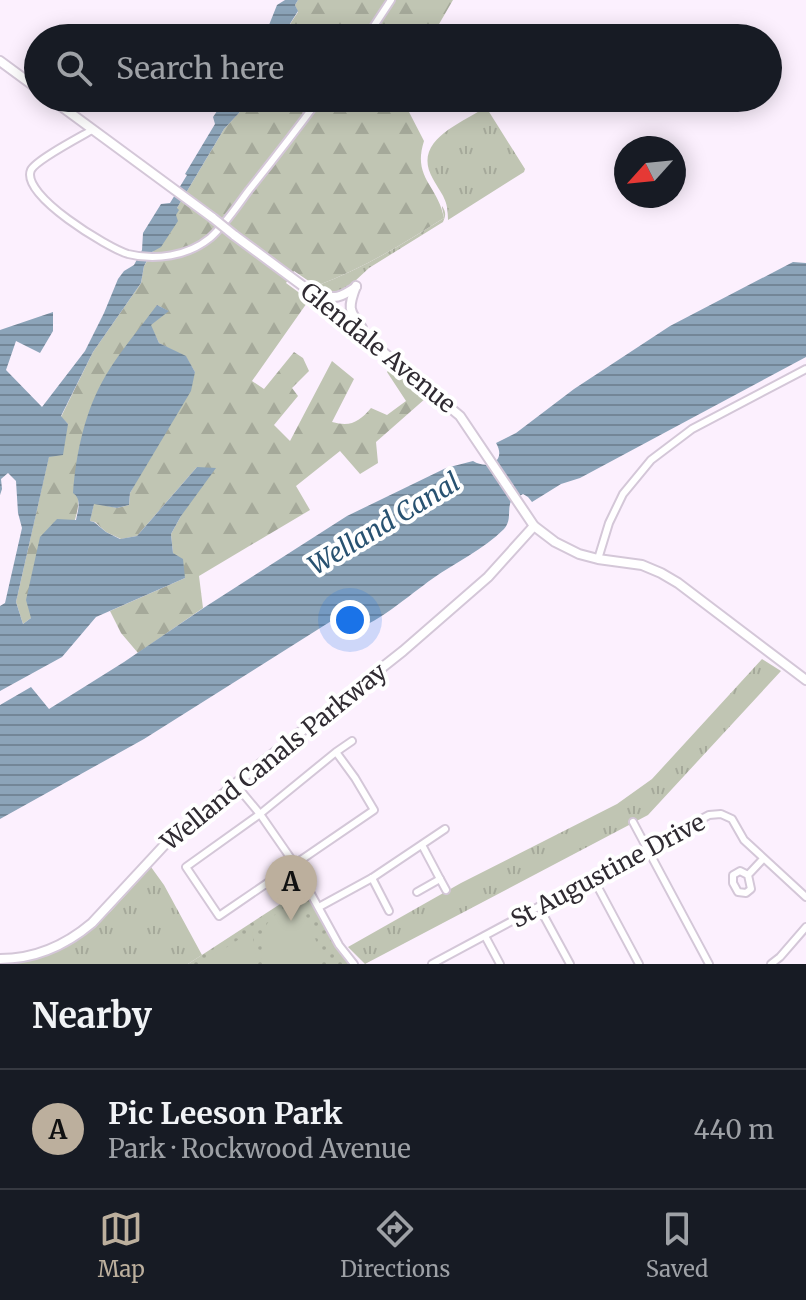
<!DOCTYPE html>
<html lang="en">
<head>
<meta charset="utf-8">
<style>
	body { margin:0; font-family:Merriweather,serif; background:#20242c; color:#f1f3f6 }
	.compass { position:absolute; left:614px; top:136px; width:72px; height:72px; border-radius:50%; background:#171b24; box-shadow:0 4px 20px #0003; rotate:243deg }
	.you { position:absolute; left:350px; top:620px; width:28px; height:28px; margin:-20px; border:6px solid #fff; border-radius:50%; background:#1a73e8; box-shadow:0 0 0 12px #1a73e833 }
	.badge { display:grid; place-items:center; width:52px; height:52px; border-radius:50%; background:#bcaf9d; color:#111; font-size:26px; font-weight:700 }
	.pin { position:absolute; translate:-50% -66px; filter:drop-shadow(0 2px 4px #0008) }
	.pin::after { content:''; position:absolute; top:42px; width:28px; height:24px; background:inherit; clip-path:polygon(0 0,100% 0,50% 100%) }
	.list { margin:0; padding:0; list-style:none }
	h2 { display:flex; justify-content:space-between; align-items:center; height:104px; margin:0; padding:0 32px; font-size:34px }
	h2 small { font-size:26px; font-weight:400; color:#9ea1a6 }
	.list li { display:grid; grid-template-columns:52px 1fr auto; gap:24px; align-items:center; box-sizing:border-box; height:120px; padding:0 32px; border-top:2px solid #363941 }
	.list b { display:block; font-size:30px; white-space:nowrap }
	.list p { margin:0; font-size:26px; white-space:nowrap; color:#9ea1a6 }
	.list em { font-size:26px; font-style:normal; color:#9ea1a6 }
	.icon { flex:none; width:44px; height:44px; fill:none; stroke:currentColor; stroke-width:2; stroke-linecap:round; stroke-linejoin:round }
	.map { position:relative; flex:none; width:806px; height:964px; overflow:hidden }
	.search { position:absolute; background:#171b24; box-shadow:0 4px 20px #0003; left:24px; right:24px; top:24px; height:88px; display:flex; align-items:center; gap:20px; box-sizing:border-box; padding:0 28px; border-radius:44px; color:#9ea1a6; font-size:30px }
	.sheet { height:224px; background:#171b24 }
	nav { display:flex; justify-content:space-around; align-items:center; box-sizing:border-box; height:112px; border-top:2px solid #363941; background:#171b24; font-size:22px; color:#9ea1a6 }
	nav a { display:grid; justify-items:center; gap:4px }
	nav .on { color:#bcaf9d }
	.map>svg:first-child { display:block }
	.grass { fill:url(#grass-tufts) }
	.forest { fill:url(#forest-firs) }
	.park { fill:url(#park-dots) }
	.pitch { fill:#c0c5b3 }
	.water { fill:url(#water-rules) }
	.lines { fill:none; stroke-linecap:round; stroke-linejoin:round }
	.minor-casing { stroke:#d4c7d8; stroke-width:10 }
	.major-casing { stroke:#d4c7d8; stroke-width:12 }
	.minor { stroke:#fff; stroke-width:6 }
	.major { stroke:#fff; stroke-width:8 }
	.major-bridge-casing { stroke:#d4c7d8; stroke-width:12; stroke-linecap:butt }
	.major-bridge { stroke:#fff; stroke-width:8 }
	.labels { text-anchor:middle; stroke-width:8; stroke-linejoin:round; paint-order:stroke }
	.street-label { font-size:24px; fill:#302b32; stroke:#fff }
	.water-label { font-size:26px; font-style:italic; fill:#285271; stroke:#fff }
</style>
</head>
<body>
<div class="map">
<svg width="806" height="964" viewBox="0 0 806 964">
	<defs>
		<pattern id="grass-tufts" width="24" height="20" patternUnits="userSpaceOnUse" patternTransform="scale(2)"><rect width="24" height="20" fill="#c0c5b3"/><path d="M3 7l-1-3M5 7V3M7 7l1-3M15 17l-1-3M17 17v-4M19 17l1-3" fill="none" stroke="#a5a99a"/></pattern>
		<pattern id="forest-firs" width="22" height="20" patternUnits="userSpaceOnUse" patternTransform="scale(2)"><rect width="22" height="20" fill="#c0c5b3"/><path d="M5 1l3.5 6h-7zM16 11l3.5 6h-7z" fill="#a5a99a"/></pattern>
		<pattern id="park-dots" width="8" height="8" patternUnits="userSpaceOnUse" patternTransform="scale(2)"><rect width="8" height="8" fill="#c0c5b3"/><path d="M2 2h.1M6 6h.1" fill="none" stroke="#a5a99a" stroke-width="1.8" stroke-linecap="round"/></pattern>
		<pattern id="water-rules" width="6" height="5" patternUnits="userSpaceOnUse" patternTransform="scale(2)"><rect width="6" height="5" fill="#8ca4b9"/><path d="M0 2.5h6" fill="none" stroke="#738697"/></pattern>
	</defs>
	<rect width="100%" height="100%" fill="#fcf0fe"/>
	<g class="grass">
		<path d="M 486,107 L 525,169 L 524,172 L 448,220 C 448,199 443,197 433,179 C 411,141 460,124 486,107 Z"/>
		<path d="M 442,206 C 446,212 446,215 443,222 L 369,268 L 339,296 L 329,294 L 316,286 C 362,269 403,244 444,218 Z"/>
		<polygon points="762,659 781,671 648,815 365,964 348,947 461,883 617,804 652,779"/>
		<polygon points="151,867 164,885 202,955 188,964 0,964 38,959 110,912"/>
	</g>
	<g class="forest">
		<polygon points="298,0 453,0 435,31 436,38 281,38 298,12 295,5"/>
		<path d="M 245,98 L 406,98 L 409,112 L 424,141 C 412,178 438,185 444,218 C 403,244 362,269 316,286 L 294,271 L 286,283 L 309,300 L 252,381 L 264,389 L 294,352 L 303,358 L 309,371 L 292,388 L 298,396 L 274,425 L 290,441 L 332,361 L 354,379 L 332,422 C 351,427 359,422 371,408 L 387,415 L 406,401 L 387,372 L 390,368 L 426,398 L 376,442 L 378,463 L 360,474 L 340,451 L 296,486 L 310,510 L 199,576 L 203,608 L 138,653 L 121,633 L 110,611 L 185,578 L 173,553 L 171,534 L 181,516 L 197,467 L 137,536 L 121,539 L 106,532 L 95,522 L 90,521 L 94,503 L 117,508 L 129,505 L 130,493 L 195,372 L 186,357 L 159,343 L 150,325 L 168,311 L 157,305 L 78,496 C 83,520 43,593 31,618 L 23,624 L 16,602 L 49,456 L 68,424 L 61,417 L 93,352 L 141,283 L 144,266 L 176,215 L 177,208 L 224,129 L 239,113 Z"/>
	</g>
	<polygon class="park" points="308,886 351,964 188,964"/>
	<g class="pitch">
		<path d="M 299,899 L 321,953 L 315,964 L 262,964 C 260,925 265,918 299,899 Z"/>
		<polygon points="252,931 257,964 207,964 205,961"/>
	</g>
	<g class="water">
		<polygon points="285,0 298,0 295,5 298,11 281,38 266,38 265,35 277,5"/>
		<path d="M 226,98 L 245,98 L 239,113 L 224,129 L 177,208 L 179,210 L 176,215 L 178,221 L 161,247 L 152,252 L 144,266 L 141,283 L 93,352 L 61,416 L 68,424 L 63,455 L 49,457 L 16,602 L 23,624 L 31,618 L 26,600 L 40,537 L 57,519 L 76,520 C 78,510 82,499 73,493 C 76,453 85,410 106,375 C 121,350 140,328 157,305 L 169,311 L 151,325 L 159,343 L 186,356 L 195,372 L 191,391 L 130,493 L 129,505 L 117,508 L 94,504 L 90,521 L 94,522 L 106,532 L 120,539 L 137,536 L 197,467 L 216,468 L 181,516 L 171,534 L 173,553 L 183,559 L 185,578 L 96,617 L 62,657 L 0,691 L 0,606 L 5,603 L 22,528 L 18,513 L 16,481 L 8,473 L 1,479 L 2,489 L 0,495 L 0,330 L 53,312 L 53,331 L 40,353 L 16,341 L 6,370 L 42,407 L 85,351 L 104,313 L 118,279 L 124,271 L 134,265 L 142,250 L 143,233 L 161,204 L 170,203 L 187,175 L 185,174 L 215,124 L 213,117 Z"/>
		<path d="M 793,262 L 806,263 L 806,357 L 580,478 L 561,484 L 532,502 L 528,497 L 523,494 L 511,501 C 507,511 512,520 504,529 C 483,550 456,562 432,579 C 412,593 372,628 349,631 L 336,618 L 144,739 L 0,819 L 0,705 L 31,687 L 49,709 L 124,662 L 205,607 L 347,516 L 446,468 L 473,461 C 488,470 507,462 496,443 L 516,433 L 574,389 L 670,326 Z"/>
	</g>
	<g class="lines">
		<g class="minor-casing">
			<g id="minor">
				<polyline points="366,38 391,0"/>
				<path d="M 92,130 C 80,137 36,160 31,170 C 20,195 108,248 128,254 C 155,261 188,256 210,238 C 225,225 237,206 249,190 C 273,160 297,129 320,98"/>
				<polyline points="598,559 609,523 623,494 651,460 692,429 806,369"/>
				<polyline points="336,752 355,778 374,810 219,916 186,867 260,814 336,752 352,741"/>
				<polyline points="235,784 260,814 294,863 339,945 354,964"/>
				<polyline points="633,822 709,964"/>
				<polyline points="748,875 751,889 746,893 738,892 733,883 733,875 740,871 748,875 763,859"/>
				<polyline points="372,878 389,911"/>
				<polyline points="593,878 639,964"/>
				<polyline points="440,879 446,890"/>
				<polyline points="417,892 440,879 422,845"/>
				<polyline points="319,907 372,878 445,829"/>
				<polyline points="539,907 570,964"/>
				<polyline points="485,936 500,964"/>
				<polyline points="432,964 709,815 721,814 732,819 744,840 806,897"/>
				<polyline points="771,964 780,957 806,927"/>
			</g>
		</g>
		<g class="major-casing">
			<g id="major">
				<polyline points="0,61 38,89"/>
				<polyline points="50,98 213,218"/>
				<polyline points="234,235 315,295 460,416 534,526 555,542 579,554 598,559 642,565 661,573 678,583 806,680"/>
				<path d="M 356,286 C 348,307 348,310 362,328"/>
				<path d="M 317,295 C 336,299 340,298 356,287"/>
				<path d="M 0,959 C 34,959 66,945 92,923 L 170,839 L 235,784 L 403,651 L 488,577 L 534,526"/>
			</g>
		</g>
		<use href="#minor" class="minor"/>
		<use href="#major" class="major"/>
		<g class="major-bridge-casing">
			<polyline id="major-bridge" points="213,218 234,235"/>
		</g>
		<use href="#major-bridge" class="major-bridge"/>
	</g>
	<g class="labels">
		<g class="street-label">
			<text transform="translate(378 348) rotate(39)" y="8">Glendale Avenue</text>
			<text transform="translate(274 757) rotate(-39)" y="8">Welland Canals Parkway</text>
			<text transform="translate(608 871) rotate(-28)" y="8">St Augustine Drive</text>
		</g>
		<g class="water-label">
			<text transform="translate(384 524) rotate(-31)" y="9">Welland Canal</text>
		</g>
	</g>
</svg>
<svg class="compass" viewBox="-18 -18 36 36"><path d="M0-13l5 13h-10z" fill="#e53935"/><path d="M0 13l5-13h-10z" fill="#9ea1a6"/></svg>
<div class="you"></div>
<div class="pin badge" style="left:291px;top:921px">A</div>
<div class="search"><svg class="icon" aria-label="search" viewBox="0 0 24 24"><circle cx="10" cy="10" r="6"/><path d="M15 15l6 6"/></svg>Search here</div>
</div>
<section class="sheet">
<h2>Nearby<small></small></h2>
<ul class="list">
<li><span class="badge">A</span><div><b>Pic Leeson Park</b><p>Park · Rockwood Avenue</p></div><em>440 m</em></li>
</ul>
</section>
<nav>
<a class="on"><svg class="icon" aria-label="map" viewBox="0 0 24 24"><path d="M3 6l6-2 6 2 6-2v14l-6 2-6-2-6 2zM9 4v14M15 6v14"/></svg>Map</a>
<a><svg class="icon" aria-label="directions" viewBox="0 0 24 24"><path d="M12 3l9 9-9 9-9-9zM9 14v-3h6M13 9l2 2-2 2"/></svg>Directions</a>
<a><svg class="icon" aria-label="saved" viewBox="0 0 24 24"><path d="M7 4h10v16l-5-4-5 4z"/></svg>Saved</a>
</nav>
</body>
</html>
